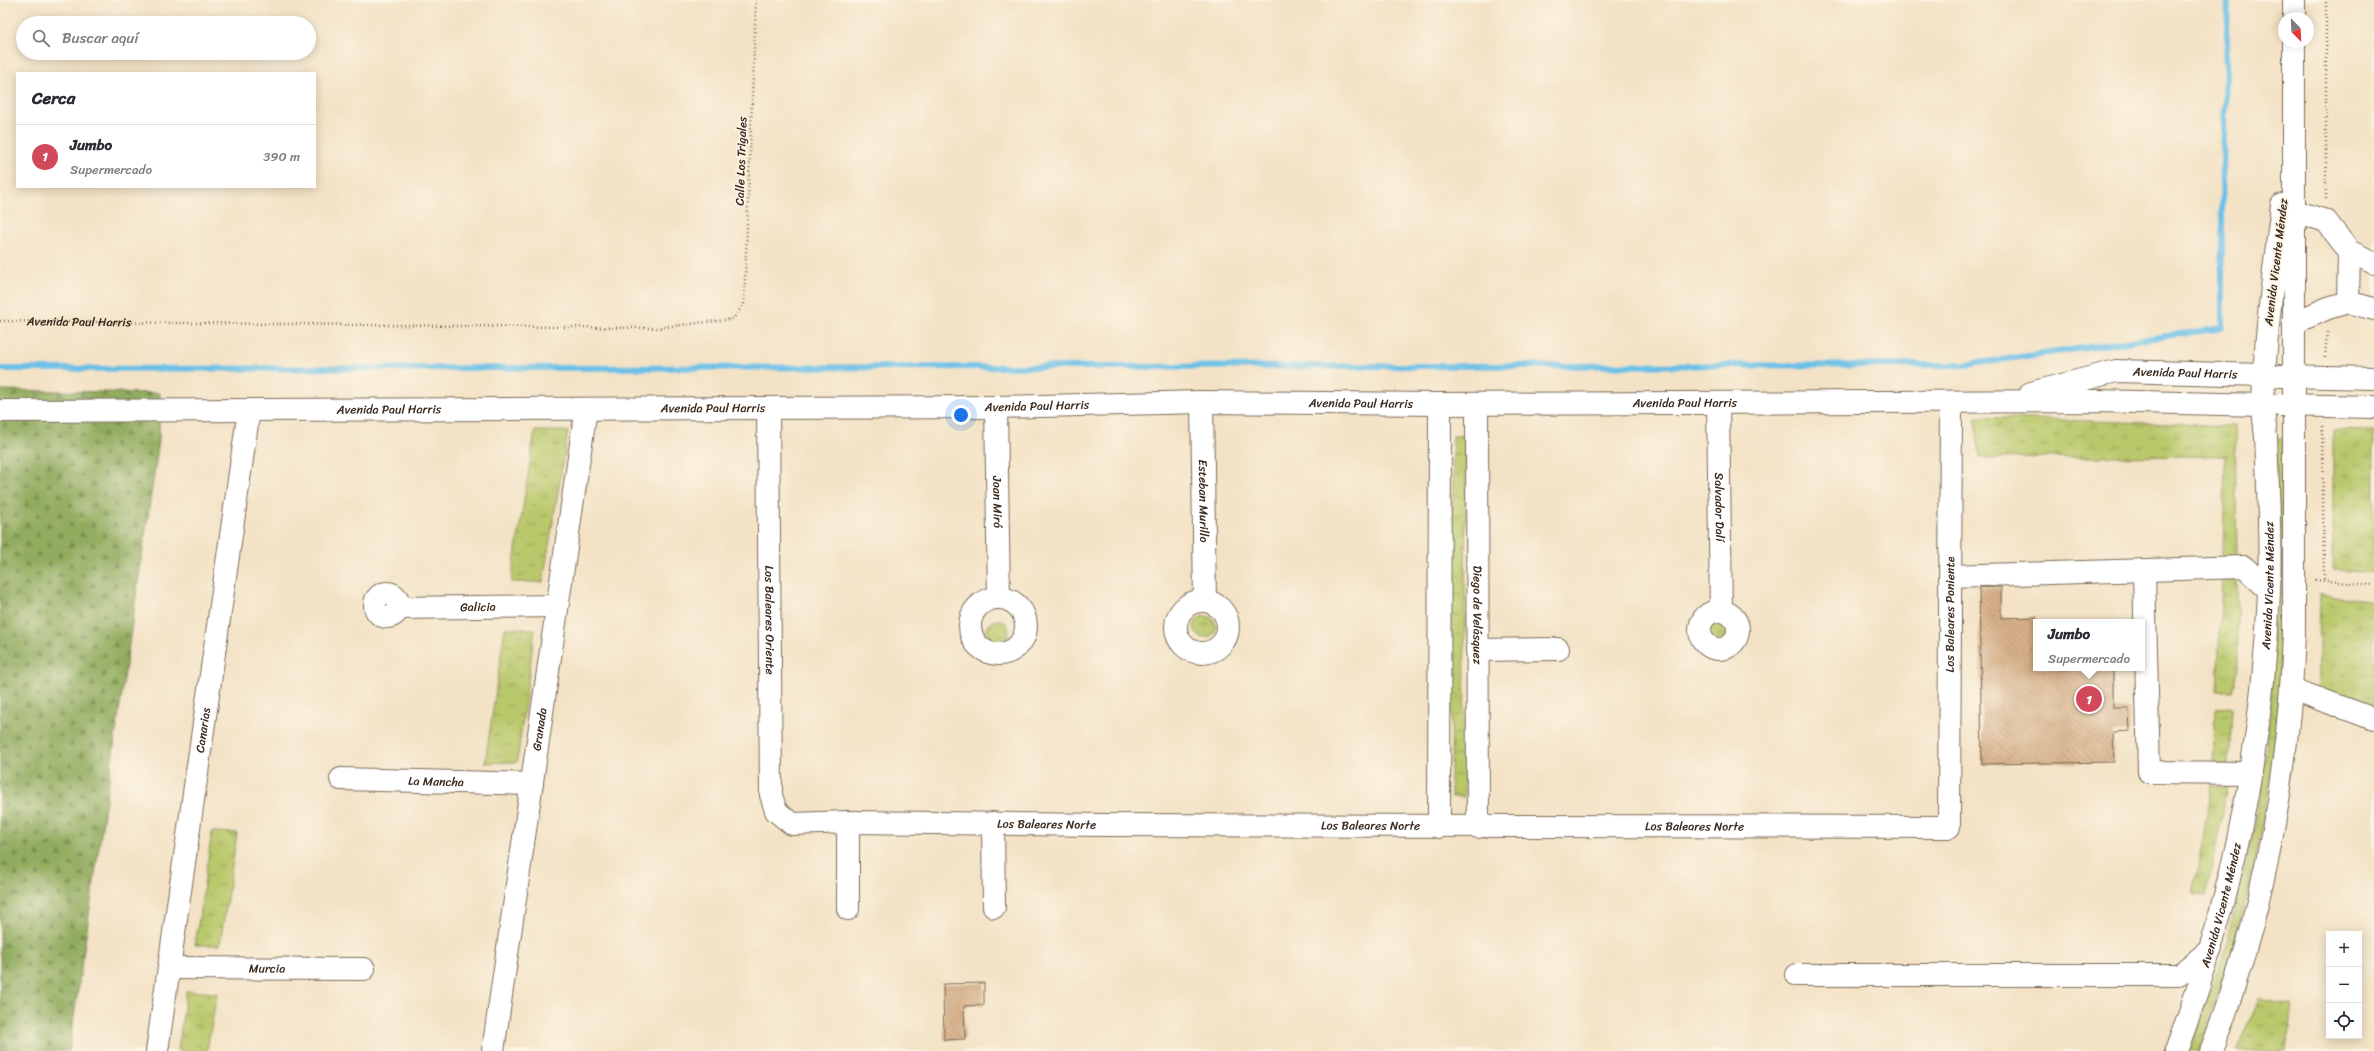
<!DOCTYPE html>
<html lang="es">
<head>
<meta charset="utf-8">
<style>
	body { margin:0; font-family:Sriracha,sans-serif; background:#f2f2f3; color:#2b2b33 }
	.controls { position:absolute; right:12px; bottom:12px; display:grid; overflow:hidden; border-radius:0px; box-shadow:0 2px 10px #0003 }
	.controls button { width:36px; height:36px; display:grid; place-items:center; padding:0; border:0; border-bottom:1px solid #e1e1e2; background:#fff; color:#2b2b33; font:20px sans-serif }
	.compass { position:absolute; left:2278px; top:12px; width:36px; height:36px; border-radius:50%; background:#fff; box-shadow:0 2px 10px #0003; rotate:156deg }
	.you { position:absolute; left:961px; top:415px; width:14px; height:14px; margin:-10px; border:3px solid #fff; border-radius:50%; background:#1a73e8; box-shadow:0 0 0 6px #1a73e833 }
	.badge { display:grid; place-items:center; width:26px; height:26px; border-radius:50%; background:#d1495b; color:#fff; font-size:13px; font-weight:700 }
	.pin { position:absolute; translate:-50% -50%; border:2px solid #fff; box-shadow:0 1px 4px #0006 }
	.popup { position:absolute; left:2033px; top:619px; width:112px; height:52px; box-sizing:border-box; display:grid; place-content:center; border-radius:0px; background:#fff; filter:drop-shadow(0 1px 3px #0005); font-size:13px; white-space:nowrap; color:#7c7c81 }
	.popup b { font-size:15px; color:#2b2b33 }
	.popup::after { content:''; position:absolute; left:50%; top:100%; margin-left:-8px; border:8px solid transparent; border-top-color:#fff }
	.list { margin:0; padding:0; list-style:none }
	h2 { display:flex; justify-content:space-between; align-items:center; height:52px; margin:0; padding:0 16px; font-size:17px }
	h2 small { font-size:13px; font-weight:400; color:#7c7c81 }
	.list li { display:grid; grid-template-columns:26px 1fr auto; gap:12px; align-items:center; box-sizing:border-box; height:64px; padding:0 16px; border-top:1px solid #e1e1e2 }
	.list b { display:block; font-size:15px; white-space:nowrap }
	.list p { margin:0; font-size:13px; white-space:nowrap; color:#7c7c81 }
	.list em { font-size:13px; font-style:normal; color:#7c7c81 }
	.icon { flex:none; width:22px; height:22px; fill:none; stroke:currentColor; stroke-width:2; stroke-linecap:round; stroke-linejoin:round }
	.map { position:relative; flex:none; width:2374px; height:1051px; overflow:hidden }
	.search { position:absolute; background:#fff; box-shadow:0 2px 10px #0003; left:16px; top:16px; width:300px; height:44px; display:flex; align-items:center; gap:10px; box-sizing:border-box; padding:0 14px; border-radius:22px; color:#7c7c81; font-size:15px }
	.panel { position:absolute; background:#fff; box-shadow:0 2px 10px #0003; left:16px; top:72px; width:300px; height:116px; border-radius:0px }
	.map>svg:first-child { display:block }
	.grass { fill:url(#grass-tufts); stroke:#7a7944 }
	.forest { fill:url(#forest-firs); stroke:#666b3e }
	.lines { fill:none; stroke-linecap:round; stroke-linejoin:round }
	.stream { stroke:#6bc0e7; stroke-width:6 }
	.building { fill:url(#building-back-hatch) }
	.minor-casing { stroke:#7b6a58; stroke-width:24 }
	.major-casing { stroke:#7b6a58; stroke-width:24 }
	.path { stroke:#7b6a58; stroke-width:2.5; stroke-dasharray:1 3; stroke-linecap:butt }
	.minor { stroke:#fff; stroke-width:22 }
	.major { stroke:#fff; stroke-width:22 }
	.labels { text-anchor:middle; stroke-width:4; stroke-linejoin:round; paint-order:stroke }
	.street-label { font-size:12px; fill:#3b2a1e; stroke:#fcf5e5 }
</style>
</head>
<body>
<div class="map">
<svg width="2374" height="1051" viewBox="0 0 2374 1051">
	<defs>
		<pattern id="grass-tufts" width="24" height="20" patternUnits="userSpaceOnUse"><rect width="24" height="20" fill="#b9c86a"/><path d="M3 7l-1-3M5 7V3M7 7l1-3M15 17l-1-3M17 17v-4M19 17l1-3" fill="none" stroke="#98a357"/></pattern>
		<pattern id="forest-firs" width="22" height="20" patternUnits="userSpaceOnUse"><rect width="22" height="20" fill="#92ac5e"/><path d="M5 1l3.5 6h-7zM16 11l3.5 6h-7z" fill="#788c4d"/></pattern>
		<pattern id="building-back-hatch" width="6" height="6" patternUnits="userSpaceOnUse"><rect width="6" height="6" fill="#d7b088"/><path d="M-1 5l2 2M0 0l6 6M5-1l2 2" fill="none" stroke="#b08f6f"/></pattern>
	</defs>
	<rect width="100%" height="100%" fill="#fcf5e5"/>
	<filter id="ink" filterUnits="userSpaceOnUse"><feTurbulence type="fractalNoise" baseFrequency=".025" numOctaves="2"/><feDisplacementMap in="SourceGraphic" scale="8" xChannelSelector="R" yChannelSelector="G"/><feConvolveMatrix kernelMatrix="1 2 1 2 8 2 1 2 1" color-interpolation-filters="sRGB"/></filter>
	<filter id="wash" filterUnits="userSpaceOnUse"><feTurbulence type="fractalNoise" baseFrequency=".012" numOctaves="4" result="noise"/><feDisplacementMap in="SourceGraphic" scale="16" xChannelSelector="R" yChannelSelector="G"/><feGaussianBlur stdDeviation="0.9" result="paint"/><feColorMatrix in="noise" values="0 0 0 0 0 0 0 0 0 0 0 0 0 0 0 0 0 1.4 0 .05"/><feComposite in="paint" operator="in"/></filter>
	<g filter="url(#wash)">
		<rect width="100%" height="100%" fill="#f3e2c5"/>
		<g class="grass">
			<polygon points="1975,417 2235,426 2237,558 2223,560 2225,456 1980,458"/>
			<polygon points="2333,430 2374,431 2374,573 2333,570"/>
			<polygon points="535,431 568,431 543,582 511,582"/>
			<polygon points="1453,436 1466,436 1464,797 1451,797"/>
			<path d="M 2276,439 L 2287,439 C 2282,530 2285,621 2278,711 C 2269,828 2238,941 2198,1051 L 2189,1051 L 2226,946 L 2254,830 L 2264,770 L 2271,706 Z"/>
			<polygon points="2222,580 2237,580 2238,669 2233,692 2217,691"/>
			<polygon points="2320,594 2374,601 2374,713 2318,706"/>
			<circle cx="1205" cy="627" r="11"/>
			<circle cx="998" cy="631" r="11"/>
			<circle cx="1718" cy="632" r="12"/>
			<polygon points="505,628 535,629 517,762 485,763"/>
			<polygon points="2232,707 2229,764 2213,765 2216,708"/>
			<polygon points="2212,786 2228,787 2206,896 2193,895"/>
			<polygon points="212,832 237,833 220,945 195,945"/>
			<polygon points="186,991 217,993 207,1051 178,1051"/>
			<polygon points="2259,999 2292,1005 2286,1051 2236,1051"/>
		</g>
		<polygon class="forest" points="0,390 160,393 159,441 69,1051 0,1051"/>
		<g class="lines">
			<polyline class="stream" points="0,369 1965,365 2222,328 2222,198 2228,0"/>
		</g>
		<g id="blocks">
			<g class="building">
				<polygon points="2001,587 2001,618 2036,617 2036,668 2113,668 2113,708 2129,708 2130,731 2113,732 2114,762 1982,764 1979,588"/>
				<polygon points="984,983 984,1005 964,1006 965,1039 944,1040 943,984"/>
			</g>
		</g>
	</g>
	<g filter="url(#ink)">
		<use href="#blocks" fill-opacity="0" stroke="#7b6a58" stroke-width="1"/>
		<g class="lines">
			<g class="minor-casing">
				<g id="minor">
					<polyline points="2294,211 2326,221 2349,251 2374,263"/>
					<polyline points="2348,302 2374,309"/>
					<polyline points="2294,323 2328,308 2348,302 2349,251"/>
					<path id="s2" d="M 2031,393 L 2116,371 L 2264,375"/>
					<path id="s3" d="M 1202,402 L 1205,600"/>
					<path id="s4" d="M 1718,403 L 1721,611"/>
					<path id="s5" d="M 1477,404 L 1478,827"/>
					<path id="s6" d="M 996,407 L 999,598"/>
					<path id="s7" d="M 768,408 L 771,795 L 776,811 L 792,824 L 848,822 L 1106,825 L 1949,827 L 1951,402"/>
					<path id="s8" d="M 0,411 L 996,407 L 1202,402 L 1440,404 L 2096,401 L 2263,405"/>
					<polyline points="2144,572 2149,772 2251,773"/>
					<polyline points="1950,576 2244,567 2269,590"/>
					<circle cx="387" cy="605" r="12"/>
					<circle cx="998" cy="626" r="28"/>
					<circle cx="1202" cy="627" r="26"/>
					<path id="s9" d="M 399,608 L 557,606"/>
					<circle cx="1719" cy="630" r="19"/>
					<polyline points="1477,650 1558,649"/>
					<polyline points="2292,689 2374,719"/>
					<path id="s10" d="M 341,779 L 532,784"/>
					<polyline points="848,822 848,909"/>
					<polyline points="993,823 994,907"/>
					<polyline points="1439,827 1440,404"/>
					<path id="s11" d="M 169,968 L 364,969"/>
					<polyline points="1797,975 2179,975 2211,949"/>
					<path id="s12" d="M 157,1051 L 249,410"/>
					<path id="s13" d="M 493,1051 L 586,409"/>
				</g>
			</g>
			<g class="major-casing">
				<g id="major">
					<polyline points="2294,18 2294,0"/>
					<polyline points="2280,376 2374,378"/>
					<polyline points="2279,405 2374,407"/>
					<path id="s14" d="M 2176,1051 C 2231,904 2263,750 2269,592 C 2271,541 2268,488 2266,437 C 2265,425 2263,414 2263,402 C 2265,336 2274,270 2282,205"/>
					<path d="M 2211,1051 C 2263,916 2289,777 2294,633 L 2294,42"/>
				</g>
			</g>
			<g class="path">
				<polyline points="2326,199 2326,0"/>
				<path id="s1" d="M 0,321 L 655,328 L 733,319 L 744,304 L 756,0"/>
				<polyline points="2325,357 2327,332"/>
				<polyline points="2322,426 2324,581"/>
				<polyline points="2315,580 2374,585"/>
			</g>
			<use href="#minor" class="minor"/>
			<use href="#major" class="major"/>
		</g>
	</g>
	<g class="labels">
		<g class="street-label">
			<text transform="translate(741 161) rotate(-88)" y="4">Calle Los Trigales</text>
			<text transform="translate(2276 262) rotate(-83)" y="4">Avenida Vicente Méndez</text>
			<text dy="4" stroke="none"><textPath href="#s1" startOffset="79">Avenida Paul Harris</textPath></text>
			<text dy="4" stroke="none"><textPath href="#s2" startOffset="157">Avenida Paul Harris</textPath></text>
			<text dy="4" stroke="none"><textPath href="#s8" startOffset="1685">Avenida Paul Harris</textPath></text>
			<text dy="4" stroke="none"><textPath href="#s8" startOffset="1361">Avenida Paul Harris</textPath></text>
			<text dy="4" stroke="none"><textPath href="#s8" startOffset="1037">Avenida Paul Harris</textPath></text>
			<text dy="4" stroke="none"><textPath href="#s8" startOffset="713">Avenida Paul Harris</textPath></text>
			<text dy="4" stroke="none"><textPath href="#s8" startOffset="389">Avenida Paul Harris</textPath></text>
			<text dy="4" stroke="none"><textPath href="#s3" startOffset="99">Esteban Murillo</textPath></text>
			<text dy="4" stroke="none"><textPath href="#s6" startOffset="95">Joan Miró</textPath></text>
			<text dy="4" stroke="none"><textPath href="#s4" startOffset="104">Salvador Dalí</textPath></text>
			<text dy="4" stroke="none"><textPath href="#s14" startOffset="477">Avenida Vicente Méndez</textPath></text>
			<text dy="4" stroke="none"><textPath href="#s9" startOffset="79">Galicia</textPath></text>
			<text dy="4" stroke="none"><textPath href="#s7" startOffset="1794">Los Baleares Poniente</textPath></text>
			<text dy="4" stroke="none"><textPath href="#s5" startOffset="211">Diego de Velásquez</textPath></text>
			<text dy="4" stroke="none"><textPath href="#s7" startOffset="212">Los Baleares Oriente</textPath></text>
			<text dy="4" stroke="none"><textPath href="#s13" startOffset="325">Granada</textPath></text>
			<text dy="4" stroke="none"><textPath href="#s12" startOffset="324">Canarias</textPath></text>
			<text dy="4" stroke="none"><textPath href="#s10" startOffset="95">La Mancha</textPath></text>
			<text dy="4" stroke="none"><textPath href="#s7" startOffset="679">Los Baleares Norte</textPath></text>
			<text dy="4" stroke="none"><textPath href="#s7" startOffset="1003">Los Baleares Norte</textPath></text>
			<text dy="4" stroke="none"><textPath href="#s7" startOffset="1327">Los Baleares Norte</textPath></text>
			<text dy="4" stroke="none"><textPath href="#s14" startOffset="153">Avenida Vicente Méndez</textPath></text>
			<text dy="4" stroke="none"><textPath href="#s11" startOffset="98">Murcia</textPath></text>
		</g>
	</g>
</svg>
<div class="controls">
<button>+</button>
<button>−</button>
<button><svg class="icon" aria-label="locate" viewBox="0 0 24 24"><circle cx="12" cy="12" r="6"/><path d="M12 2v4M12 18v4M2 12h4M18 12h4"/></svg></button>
</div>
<svg class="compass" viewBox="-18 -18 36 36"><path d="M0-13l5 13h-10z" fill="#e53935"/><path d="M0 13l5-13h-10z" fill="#7c7c81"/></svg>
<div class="you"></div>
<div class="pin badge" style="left:2089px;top:699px">1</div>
<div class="popup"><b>Jumbo</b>Supermercado</div>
<div class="search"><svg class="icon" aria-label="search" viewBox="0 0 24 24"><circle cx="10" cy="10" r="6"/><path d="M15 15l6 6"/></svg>Buscar aquí</div>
<section class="panel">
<h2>Cerca<small></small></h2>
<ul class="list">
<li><span class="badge">1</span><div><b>Jumbo</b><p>Supermercado</p></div><em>390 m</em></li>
</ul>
</section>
</div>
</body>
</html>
